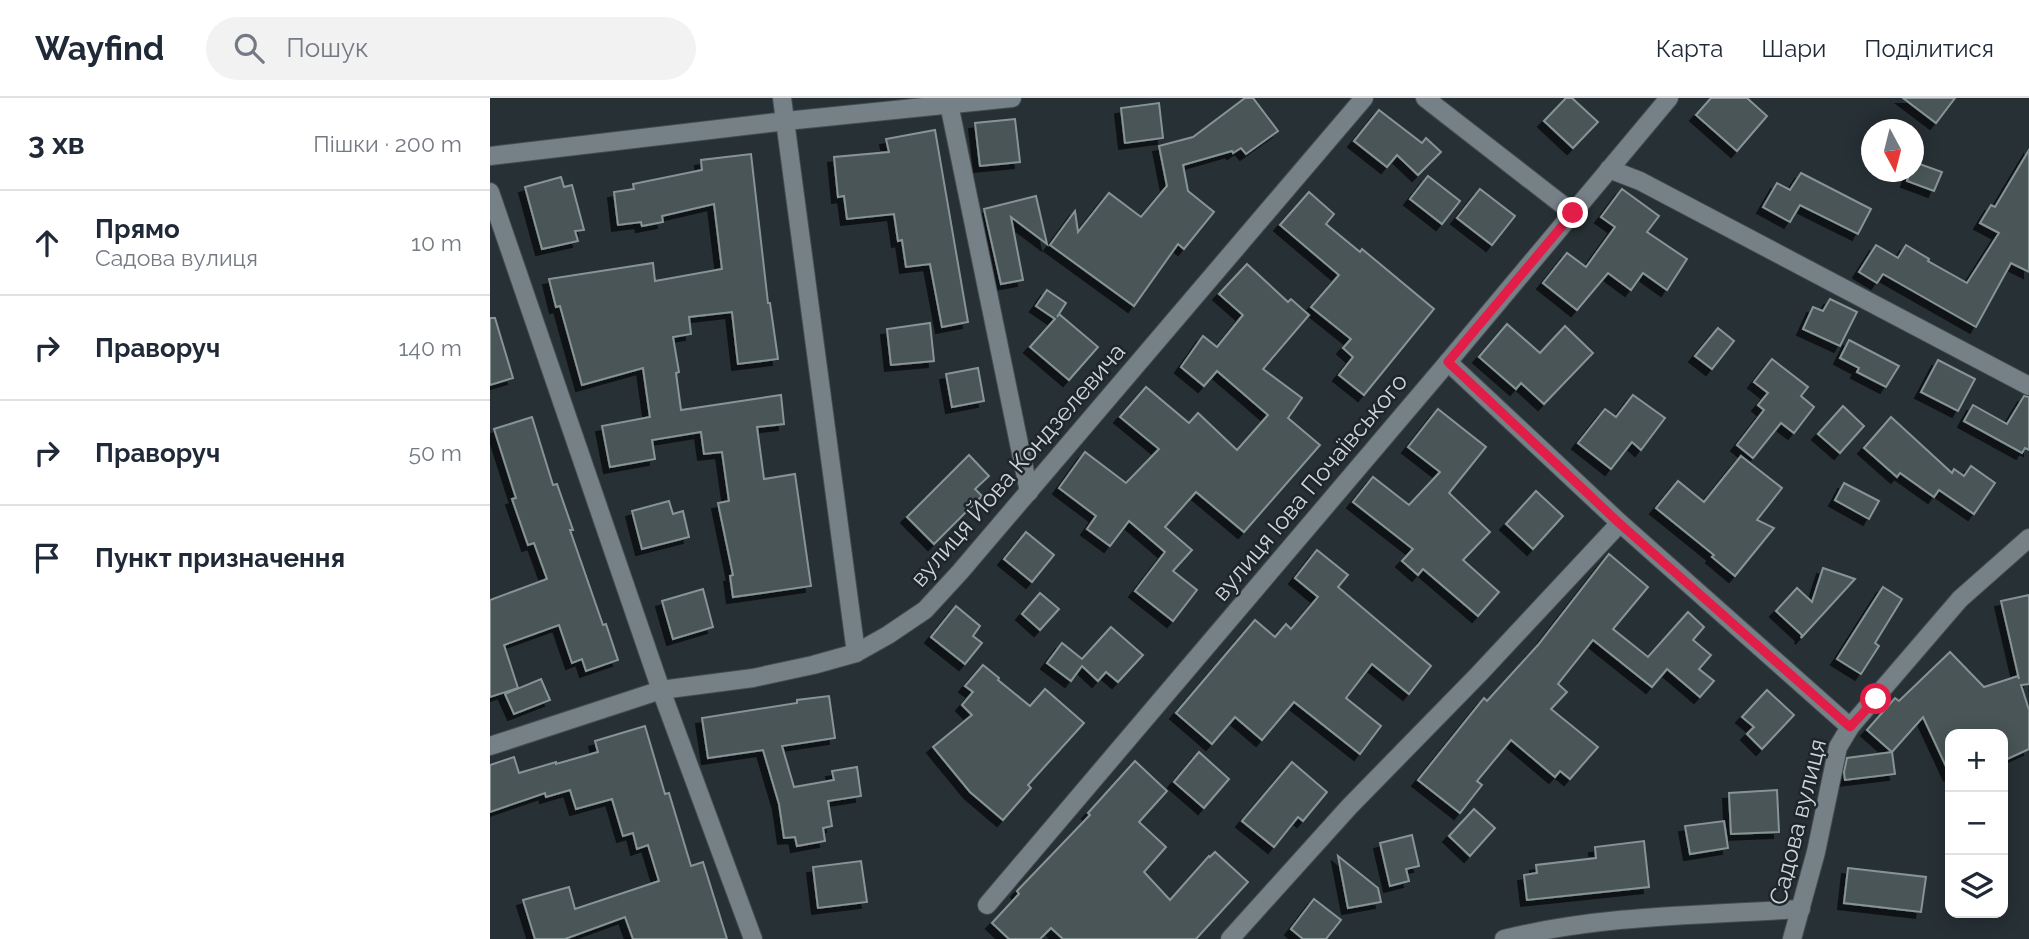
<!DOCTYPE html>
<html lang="uk">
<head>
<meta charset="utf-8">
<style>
	body { margin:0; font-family:Raleway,sans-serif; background:#f2f2f3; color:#1f2937 }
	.controls { position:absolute; right:21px; bottom:21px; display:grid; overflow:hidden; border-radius:14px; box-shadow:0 4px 18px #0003 }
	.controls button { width:63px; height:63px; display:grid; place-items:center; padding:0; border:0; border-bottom:2px solid #e0e1e3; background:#fff; color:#1f2937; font:35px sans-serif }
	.compass { position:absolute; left:1371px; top:21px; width:63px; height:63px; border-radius:50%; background:#fff; box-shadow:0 4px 18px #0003; rotate:173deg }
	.stop { position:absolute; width:21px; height:21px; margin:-16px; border:5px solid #e11d48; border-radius:50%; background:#fff }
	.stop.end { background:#e11d48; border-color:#fff; box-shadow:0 2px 7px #0008 }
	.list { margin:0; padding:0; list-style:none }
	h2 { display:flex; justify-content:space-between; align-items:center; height:91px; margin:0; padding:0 28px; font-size:30px }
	h2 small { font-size:23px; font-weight:400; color:#747a83 }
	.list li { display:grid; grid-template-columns:46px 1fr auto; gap:21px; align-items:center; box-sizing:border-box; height:105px; padding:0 28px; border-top:2px solid #e0e1e3 }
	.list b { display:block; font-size:26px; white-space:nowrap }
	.list p { margin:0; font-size:23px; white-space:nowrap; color:#747a83 }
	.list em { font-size:23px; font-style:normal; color:#747a83 }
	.icon { flex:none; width:38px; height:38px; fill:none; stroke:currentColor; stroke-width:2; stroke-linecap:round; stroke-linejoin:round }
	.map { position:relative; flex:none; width:1539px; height:841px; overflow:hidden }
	header { display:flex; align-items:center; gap:42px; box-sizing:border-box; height:98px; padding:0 35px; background:#fff; border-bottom:2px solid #e0e1e3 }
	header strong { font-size:33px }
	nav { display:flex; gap:38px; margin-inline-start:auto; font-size:24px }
	.search { width:490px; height:63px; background:#f2f2f3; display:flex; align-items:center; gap:18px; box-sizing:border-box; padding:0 24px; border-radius:38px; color:#747a83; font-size:26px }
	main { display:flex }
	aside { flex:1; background:#fff }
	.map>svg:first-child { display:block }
	.building { fill:#485456; stroke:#879495; stroke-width:2; filter:url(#shadow) }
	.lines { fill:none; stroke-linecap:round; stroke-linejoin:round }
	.minor-casing { stroke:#454d51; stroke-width:20 }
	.minor { stroke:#768187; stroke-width:18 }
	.route { stroke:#e11d48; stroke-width:9 }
	.labels { text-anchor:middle; stroke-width:5; stroke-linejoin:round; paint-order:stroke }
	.street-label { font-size:24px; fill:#ced4d8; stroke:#1e262b }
</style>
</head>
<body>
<header>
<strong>Wayfind</strong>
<div class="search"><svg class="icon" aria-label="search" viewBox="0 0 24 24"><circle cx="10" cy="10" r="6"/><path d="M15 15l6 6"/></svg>Пошук</div>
<nav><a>Карта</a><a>Шари</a><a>Поділитися</a></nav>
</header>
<main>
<aside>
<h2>3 хв<small>Пішки · 200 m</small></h2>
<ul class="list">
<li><svg class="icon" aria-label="ahead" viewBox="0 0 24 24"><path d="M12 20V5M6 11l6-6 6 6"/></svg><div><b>Прямо</b><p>Садова вулиця</p></div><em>10 m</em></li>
<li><svg class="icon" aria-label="right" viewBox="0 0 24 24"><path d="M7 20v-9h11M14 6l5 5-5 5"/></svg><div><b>Праворуч</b></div><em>140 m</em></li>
<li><svg class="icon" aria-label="right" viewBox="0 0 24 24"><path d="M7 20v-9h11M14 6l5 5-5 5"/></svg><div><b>Праворуч</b></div><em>50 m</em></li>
<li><svg class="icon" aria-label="arrive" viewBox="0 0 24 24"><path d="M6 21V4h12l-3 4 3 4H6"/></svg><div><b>Пункт призначення</b></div></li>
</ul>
</aside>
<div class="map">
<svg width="1539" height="841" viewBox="0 0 1539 841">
	<defs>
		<filter id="shadow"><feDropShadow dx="-6" dy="6" stdDeviation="0" flood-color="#0009"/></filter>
	</defs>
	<rect width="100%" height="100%" fill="#273035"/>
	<g class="building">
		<polygon points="755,0 763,0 788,33 756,56 751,50 743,55 742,53 693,67 698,93 724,114 694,151 688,146 644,208 560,147 585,113 588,134 619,95 651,119 677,88 669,48 703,39"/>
		<polygon points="1076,0 1082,0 1108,24 1083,50 1054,23"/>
		<polygon points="1221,0 1257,0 1277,18 1247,53 1206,17"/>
		<polygon points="1413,0 1465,0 1446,25"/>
		<polygon points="669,5 673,40 635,45 631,10"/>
		<polygon points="889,12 932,45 936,40 951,54 928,77 907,57 897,69 864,43"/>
		<polygon points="525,21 530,64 490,68 485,25"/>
		<polygon points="445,32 478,224 452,229 440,166 416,169 412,142 408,143 404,116 357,121 354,98 348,99 344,59 399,54 396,41"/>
		<polygon points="1539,52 1539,174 1521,165 1486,229 1393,176 1387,185 1369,174 1386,147 1408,160 1416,147 1439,161 1438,163 1477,185 1509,135 1490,125 1501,107 1505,109"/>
		<polygon points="261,56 278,205 280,205 288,261 248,266 242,214 199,219 201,236 183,239 189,274 186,275 191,312 291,297 294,326 267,329 274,381 305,376 321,488 243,499 240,478 243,477 228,405 239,403 232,354 214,356 211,334 162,342 165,361 120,369 112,328 160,319 153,270 92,287 70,208 66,209 59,181 163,165 165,183 232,171 224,106 172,118 173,124 152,128 151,124 128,127 124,94 144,91 143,86 212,72 211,62"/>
		<polygon points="1424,64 1452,74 1444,93 1417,83 1420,74 1424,74"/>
		<polygon points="1311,75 1381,111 1368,136 1310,107 1300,124 1273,109 1287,85 1300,92"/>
		<polygon points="938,78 970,103 952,126 920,101"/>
		<polygon points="71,79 74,89 82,87 94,132 85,133 88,143 52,151 35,89"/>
		<polygon points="990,91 1025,118 1002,147 967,120"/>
		<polygon points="1132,91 1169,118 1157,134 1197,161 1177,192 1153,175 1141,192 1118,175 1087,212 1053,185 1077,155 1096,169 1125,129 1111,119"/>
		<polygon points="819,94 844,116 836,126 870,154 872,151 944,211 874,297 849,277 863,259 853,250 861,241 821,209 849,177 790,127"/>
		<polygon points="546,98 557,146 521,119 533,182 511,186 494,111"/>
		<polygon points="757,166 798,204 801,201 819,217 773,271 812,300 798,320 830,347 754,434 706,394 675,429 702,452 683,473 707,492 683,523 645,493 675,454 639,423 620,448 597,431 606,418 569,390 595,354 636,385 669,351 630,319 656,289 699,325 708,315 747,352 778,317 727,273 714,288 691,269 713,238 727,249 753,217 729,196"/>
		<polygon points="557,192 576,205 567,219 569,216 608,249 579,282 540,249 565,221 546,208"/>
		<polygon points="1340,201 1367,214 1350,248 1313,231 1323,209 1333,213"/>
		<polygon points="0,220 5,220 23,280 0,287"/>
		<polygon points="440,225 444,263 401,267 397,231"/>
		<polygon points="1017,226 1050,255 1075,228 1103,255 1054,306 1031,285 1026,291 989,259"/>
		<polygon points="1228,230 1244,243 1222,271 1205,258"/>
		<polygon points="1359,242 1409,268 1396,289 1367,274 1369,270 1350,260"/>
		<polygon points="1282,261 1318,289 1311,298 1324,309 1304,335 1291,325 1263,360 1247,347 1274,312 1268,307 1278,295 1264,284"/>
		<polygon points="1448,262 1485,281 1468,313 1431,294"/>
		<polygon points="488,270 494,303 462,309 456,276"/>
		<polygon points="1143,297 1175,320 1151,352 1142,344 1121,371 1088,345 1115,311 1126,319"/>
		<polygon points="1534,298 1539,299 1539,352 1535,350 1532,355 1474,323 1483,307 1517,326"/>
		<polygon points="1353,308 1374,328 1350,355 1328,336"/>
		<polygon points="948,311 996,349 959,395 1000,434 973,462 1009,494 988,518 933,471 928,477 912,463 923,451 863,404 883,379 919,407 950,374 918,349"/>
		<polygon points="42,319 63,387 67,386 83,432 80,432 113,527 116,526 128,562 96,573 92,561 82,565 69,527 14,547 28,590 0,599 0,502 57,481 44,445 38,447 22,401 26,400 4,331"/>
		<polygon points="1401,319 1462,375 1464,371 1474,378 1481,368 1505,385 1484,416 1449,392 1444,399 1410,375 1407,379 1374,350"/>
		<polygon points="479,357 499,378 485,391 492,398 444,446 417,419"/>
		<polygon points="1251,358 1292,390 1267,422 1284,430 1245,478 1222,459 1224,457 1166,410 1188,383 1214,404"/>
		<polygon points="1354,385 1389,403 1379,421 1345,402"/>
		<polygon points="1046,393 1073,418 1043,451 1016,426"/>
		<polygon points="179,403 183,416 193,413 199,439 152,451 142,413"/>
		<polygon points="536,434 564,457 542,484 514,461"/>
		<polygon points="827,452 858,477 848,489 941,568 919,596 882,566 856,600 891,628 870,656 804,604 772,642 745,619 722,646 686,615 765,522 785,539 796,526 801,531 828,499 805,480"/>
		<polygon points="1119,456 1158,489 1123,531 1158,559 1198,514 1214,529 1203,542 1221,557 1209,571 1224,583 1210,599 1177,571 1162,589 1103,542 1068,586 1077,594 1061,611 1108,649 1080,681 1070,673 1065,679 1021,642 987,683 992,687 970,715 928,682 994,600 997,603 1048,547"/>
		<polygon points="1333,470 1365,481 1311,540 1312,537 1286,513 1307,490 1322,504"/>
		<polygon points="1393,489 1412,501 1385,545 1389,548 1371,576 1347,561"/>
		<polygon points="213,491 223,529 183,541 172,503"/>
		<polygon points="550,495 569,511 550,532 532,516"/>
		<polygon points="1539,497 1539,586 1531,587 1539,612 1539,651 1513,663 1513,636 1460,636 1460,677 1433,619 1402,654 1377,632 1405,600 1409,603 1460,554 1494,589 1528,578 1529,581 1511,503"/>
		<polygon points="466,508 490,528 483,538 492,545 475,566 441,539"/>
		<polygon points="621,529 653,557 628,584 616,574 608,583 592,568 581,583 557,565 572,545 592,561"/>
		<polygon points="493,567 509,580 508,582 540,608 555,591 594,625 538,687 541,690 513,722 480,694 443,649 482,617 472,607 483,594 475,588"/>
		<polygon points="51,581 60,602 24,616 15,596"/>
		<polygon points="1277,592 1304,617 1272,651 1257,636 1264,629 1252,619"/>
		<polygon points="339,598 345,640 292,648 304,689 344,682 342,673 367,669 371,698 338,703 342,728 333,730 335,743 307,748 305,739 294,740 289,706 273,652 218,660 212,620 307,605 307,602"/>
		<polygon points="155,628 175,696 179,695 201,768 213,764 237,841 143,841 135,819 75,841 45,841 33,802 79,789 85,811 169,783 158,747 147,751 143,735 133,738 122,701 86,711 80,692 56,699 55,695 0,714 0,667 24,659 29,675 66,664 66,666 108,654 105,643"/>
		<polygon points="709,654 739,681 714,710 684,684"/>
		<polygon points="1402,654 1405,676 1355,682 1354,674 1357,660"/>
		<polygon points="645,663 677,693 649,724 676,749 654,774 680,802 719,758 720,759 725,754 758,784 706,841 573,841 561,830 550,841 519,841 502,825 529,796 527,793 600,717 598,715"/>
		<polygon points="802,664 837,694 813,723 808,719 784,749 752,723"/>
		<polygon points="1287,692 1289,734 1241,736 1239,695"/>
		<polygon points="984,711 1005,730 980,758 959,738"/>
		<polygon points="1234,723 1238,750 1200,756 1195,728"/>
		<polygon points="922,737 929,768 916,771 919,783 900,788 890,745"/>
		<polygon points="1154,743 1159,789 1037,802 1034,777 1047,775 1046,767 1106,760 1105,749"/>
		<polygon points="848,758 888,790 891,804 858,810"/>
		<polygon points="371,763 377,804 328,810 323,769"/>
		<polygon points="1358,770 1436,779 1431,814 1354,805"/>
		<polygon points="824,801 851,822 836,841 813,841 801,831"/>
	</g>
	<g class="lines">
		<g class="minor-casing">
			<g id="minor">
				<polyline points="292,0 366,555"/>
				<polyline points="935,0 1083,115"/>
				<polyline points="459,6 539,394"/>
				<polyline points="0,58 296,23 522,0"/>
				<polyline points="1119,71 1150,83 1539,288"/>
				<polyline points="0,94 171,592 263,841"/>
				<polyline points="958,264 1130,425 1360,629"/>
				<polyline points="0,648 171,592 263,580 323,567 366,555 398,537 435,512 470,474 874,0"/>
				<polyline points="497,807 958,264 1179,0"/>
				<polyline points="740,841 859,709 989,576 1130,425"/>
				<path d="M 1014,841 C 1111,817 1212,817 1311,811"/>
				<polyline points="1302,841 1326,754 1348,649 1360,629 1470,501 1539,440"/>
			</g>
		</g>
		<use href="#minor" class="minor"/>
	</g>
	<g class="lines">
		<polyline class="route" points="1083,115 958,264 1129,425 1360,629 1386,601"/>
	</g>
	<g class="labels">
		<g class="street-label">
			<text transform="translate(528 367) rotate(-49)" y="8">вулиця Йова Кондзелевича</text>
			<text transform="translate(820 389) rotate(-50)" y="8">вулиця Іова Почаївського</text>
			<text transform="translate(1308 724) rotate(-76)" y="8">Садова вулиця</text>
		</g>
	</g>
</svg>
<div class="controls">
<button>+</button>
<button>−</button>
<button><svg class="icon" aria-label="layers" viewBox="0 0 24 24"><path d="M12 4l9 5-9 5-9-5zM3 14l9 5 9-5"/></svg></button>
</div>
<svg class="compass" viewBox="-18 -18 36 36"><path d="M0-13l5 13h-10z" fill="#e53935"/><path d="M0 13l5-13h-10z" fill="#747a83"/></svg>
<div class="stop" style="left:1386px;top:601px"></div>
<div class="stop end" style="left:1083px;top:115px"></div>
</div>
</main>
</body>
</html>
